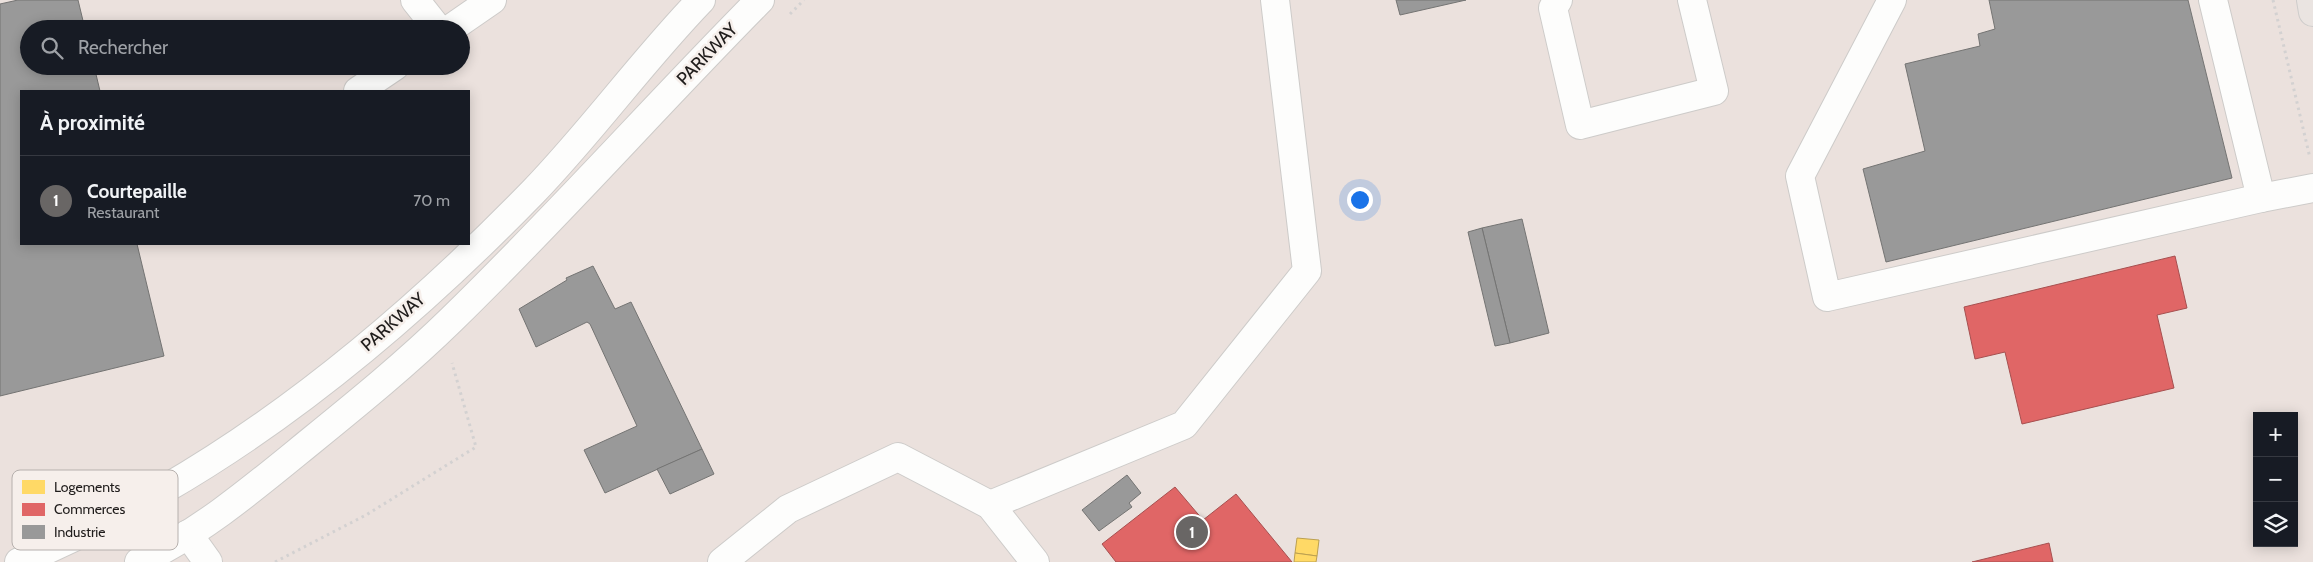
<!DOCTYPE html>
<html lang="fr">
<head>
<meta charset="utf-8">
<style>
	body { margin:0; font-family:Cabin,sans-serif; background:#20242c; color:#f1f3f6 }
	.controls { position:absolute; right:15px; bottom:15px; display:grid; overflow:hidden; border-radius:0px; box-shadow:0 2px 12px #0003 }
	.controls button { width:45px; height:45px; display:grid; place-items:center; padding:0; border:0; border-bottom:1px solid #363941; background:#171b24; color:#f1f3f6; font:25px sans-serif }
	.you { position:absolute; left:1359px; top:199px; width:18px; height:18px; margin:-12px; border:4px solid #fff; border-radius:50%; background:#1a73e8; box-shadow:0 0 0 8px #1a73e833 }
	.badge { display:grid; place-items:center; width:32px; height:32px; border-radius:50%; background:#696665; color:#fff; font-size:16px; font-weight:700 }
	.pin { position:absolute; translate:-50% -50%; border:2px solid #fff; box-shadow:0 1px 5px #0006 }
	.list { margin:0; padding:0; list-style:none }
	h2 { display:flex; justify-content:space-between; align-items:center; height:65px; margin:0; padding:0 20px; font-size:21px }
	h2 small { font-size:16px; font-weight:400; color:#9ea1a6 }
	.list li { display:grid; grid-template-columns:32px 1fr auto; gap:15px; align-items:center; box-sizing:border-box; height:90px; padding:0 20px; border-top:1px solid #363941 }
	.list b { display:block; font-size:19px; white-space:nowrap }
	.list p { margin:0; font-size:16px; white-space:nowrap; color:#9ea1a6 }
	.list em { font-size:16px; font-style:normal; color:#9ea1a6 }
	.icon { flex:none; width:28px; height:28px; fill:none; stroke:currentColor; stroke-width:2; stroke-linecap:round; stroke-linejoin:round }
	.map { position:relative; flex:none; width:2313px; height:562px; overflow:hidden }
	.search { position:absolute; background:#171b24; box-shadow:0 2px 12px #0003; left:20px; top:20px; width:450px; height:55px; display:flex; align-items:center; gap:12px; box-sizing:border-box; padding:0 18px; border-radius:28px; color:#9ea1a6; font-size:19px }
	.panel { position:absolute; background:#171b24; box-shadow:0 2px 12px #0003; left:20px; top:90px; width:450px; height:155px; border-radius:0px }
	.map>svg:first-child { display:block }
	.built { fill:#ebe1dd; fill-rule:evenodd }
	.homes { fill:#ffd966; stroke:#bca050 }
	.shops { fill:#e06666; stroke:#a65050 }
	.industry { fill:#999; stroke:#747473 }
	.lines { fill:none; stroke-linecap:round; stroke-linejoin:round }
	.minor-casing { stroke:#cdcbc9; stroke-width:30 }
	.major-casing { stroke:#cecccb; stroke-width:30 }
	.path { stroke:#d3d1d1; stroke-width:3; stroke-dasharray:2.5 4; stroke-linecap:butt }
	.minor { stroke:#fdfdfc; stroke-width:28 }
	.major { stroke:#eae4e1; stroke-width:28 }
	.labels { text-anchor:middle; stroke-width:5; stroke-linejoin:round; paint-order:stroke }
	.street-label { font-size:18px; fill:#1f1c1b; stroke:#f6efeb }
	.key { fill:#f6efeb; stroke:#b6b0ad; stroke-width:1 }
	.key-label { font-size:14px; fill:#1f1c1b }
</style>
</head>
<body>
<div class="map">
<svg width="2313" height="562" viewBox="0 0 2313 562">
	<rect width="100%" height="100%" fill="#f3f0ee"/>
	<path class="built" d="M 0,0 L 2313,0 L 2313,562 L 0,562 ZM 29,29 L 461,29 L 461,66 L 29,66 ZM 21,91 L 469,91 L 469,244 L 21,244 ZM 2257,416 L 2294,416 L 2294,543 L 2257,543 Z"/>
	<g class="homes">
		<polygon points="1297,538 1319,540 1317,556 1295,553"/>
		<polygon points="1295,553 1317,556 1316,562 1294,562"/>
	</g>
	<g class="shops">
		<polygon points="2175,256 2187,308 2157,315 2174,388 2022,424 2005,352 1975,359 1964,307"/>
		<polygon points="1175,487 1203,520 1236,494 1292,562 1116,562 1102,544"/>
		<polygon points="2049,543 2053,562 1972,562"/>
	</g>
	<g class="industry">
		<polygon points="18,0 78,0 85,29 29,29 29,66 94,66 100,91 21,91 21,244 137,244 164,356 0,396 0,4"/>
		<polygon points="1396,0 1466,0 1400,15"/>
		<polygon points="1989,0 2188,0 2232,178 1886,262 1863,169 1925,151 1905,64 1980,46 1978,34 1995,29"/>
		<polygon points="1522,219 1549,333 1510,343 1482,228"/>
		<polygon points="1482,228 1510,343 1495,346 1468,232"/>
		<polygon points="593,266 615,309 631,302 702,449 605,493 584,450 637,426 590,324 587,322 536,347 519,309 567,280 566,278"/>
		<polygon points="702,449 714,474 670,494 657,469"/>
		<polygon points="1127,475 1141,493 1129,503 1132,507 1099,531 1082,510"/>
	</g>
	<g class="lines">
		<g class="minor-casing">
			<g id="minor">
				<polyline points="415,0 438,29"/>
				<polyline points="1558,0 1553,8 1580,125 1714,91 1692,0"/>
				<polyline points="1892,0 1800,176 1827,297 2261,198"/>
				<polyline points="2213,0 2261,198 2313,188"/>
				<polyline points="450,29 492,0"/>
				<polyline points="358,91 395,66"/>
				<polyline points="990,505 1184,425 1307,271 1275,0"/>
				<polyline points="188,534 208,562"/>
				<path d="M 19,562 C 68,541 117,517 163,490 C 300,411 423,305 533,192 C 592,131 642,61 701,0"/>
				<path d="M 139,562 C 202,532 257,485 311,441 C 359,402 407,363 452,319 C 558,216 656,105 760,0"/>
				<polyline points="722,562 788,509 898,457 990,505 1035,562"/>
			</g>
		</g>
		<g class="major-casing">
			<polyline id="major" points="2311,0 2313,12"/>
		</g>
		<g class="path">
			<polyline points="2273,0 2310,158"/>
			<polyline points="790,14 804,0"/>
			<polyline points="275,562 366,515 476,447 452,363"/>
		</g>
		<use href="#minor" class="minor"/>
		<use href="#major" class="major"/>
	</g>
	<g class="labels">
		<g class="street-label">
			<text transform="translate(707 54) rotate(-46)" y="6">PARKWAY</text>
			<text transform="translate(393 322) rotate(-41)" y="6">PARKWAY</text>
		</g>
	</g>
	<rect x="12" y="470" width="166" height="80" rx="8" class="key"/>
	<rect x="22" y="480" width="23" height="14" fill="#ffd966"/>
	<rect x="22" y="503" width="23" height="13" fill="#e06666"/>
	<rect x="22" y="525" width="23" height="14" fill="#999"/>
	<g class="key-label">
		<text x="54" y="492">Logements</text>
		<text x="54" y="514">Commerces</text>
		<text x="54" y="537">Industrie</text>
	</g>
</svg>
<div class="controls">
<button>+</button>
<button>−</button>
<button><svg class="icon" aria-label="layers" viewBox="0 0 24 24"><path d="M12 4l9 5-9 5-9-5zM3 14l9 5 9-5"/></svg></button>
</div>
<div class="you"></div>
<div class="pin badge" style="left:1192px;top:532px">1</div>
<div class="search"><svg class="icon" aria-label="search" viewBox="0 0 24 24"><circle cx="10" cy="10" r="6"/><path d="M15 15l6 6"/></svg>Rechercher</div>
<section class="panel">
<h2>À proximité<small></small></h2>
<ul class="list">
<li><span class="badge">1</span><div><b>Courtepaille</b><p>Restaurant</p></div><em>70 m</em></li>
</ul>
</section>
</div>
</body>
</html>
